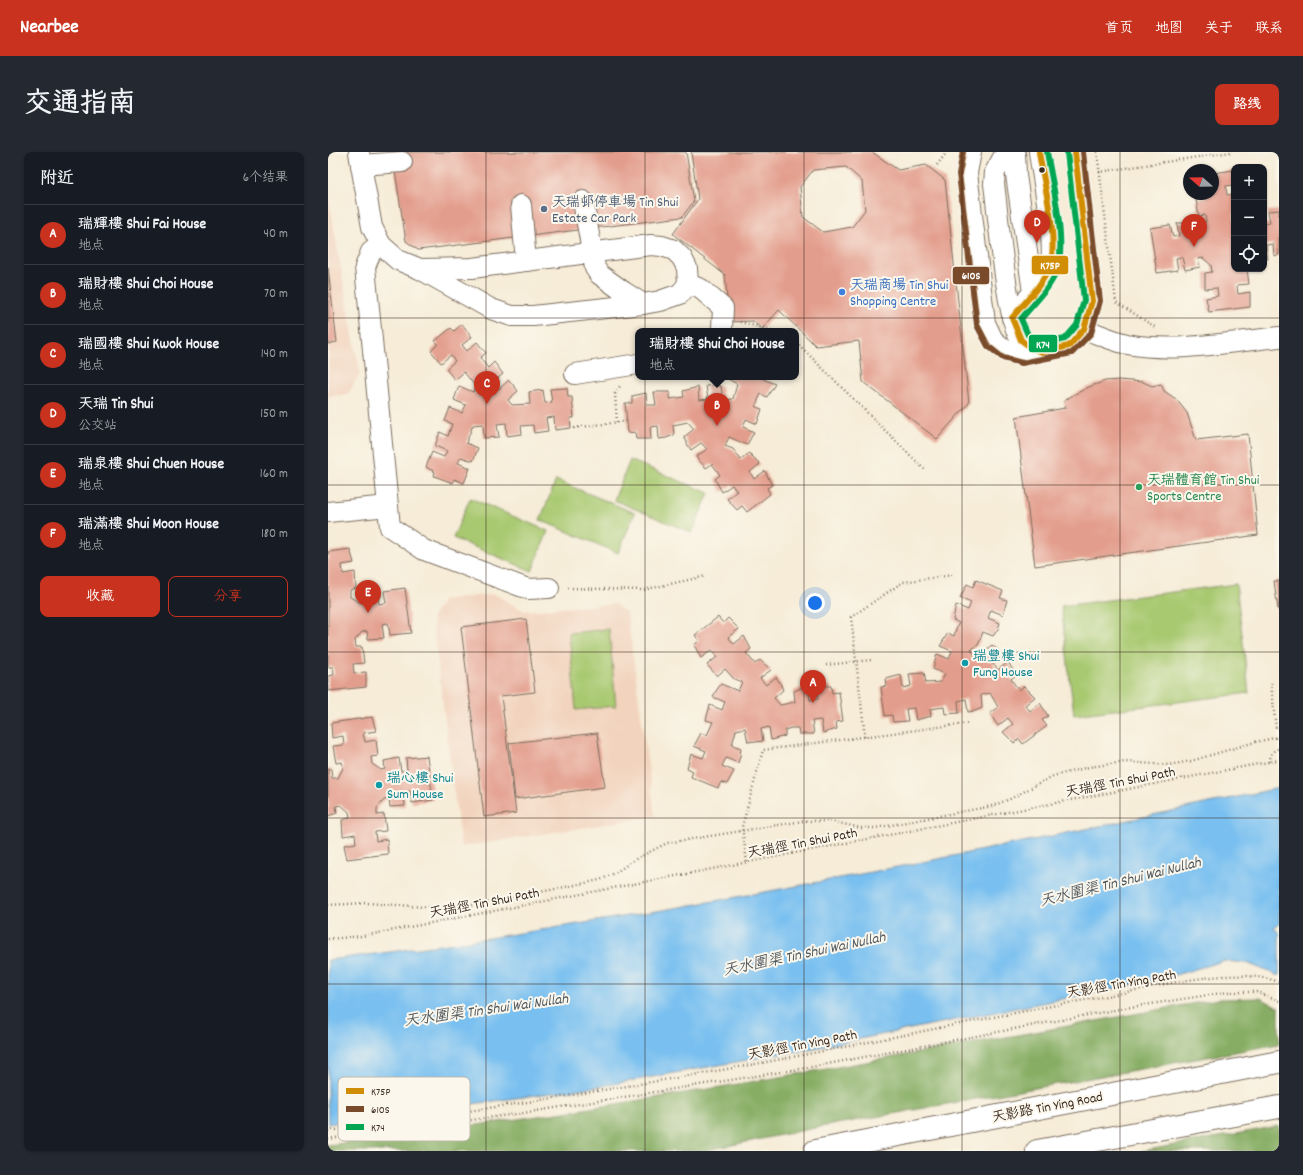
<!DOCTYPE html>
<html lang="zh">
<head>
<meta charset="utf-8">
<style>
	body { margin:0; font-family:Dekko,"LXGW WenKai TC",sans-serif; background:#242831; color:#f1f3f6 }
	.controls { position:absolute; right:12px; top:12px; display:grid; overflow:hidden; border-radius:8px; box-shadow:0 1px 3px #0004 }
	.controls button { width:36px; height:36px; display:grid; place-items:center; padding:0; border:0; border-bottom:1px solid #363941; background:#171b24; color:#f1f3f6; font:20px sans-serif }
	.compass { position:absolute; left:855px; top:12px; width:36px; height:36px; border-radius:50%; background:#171b24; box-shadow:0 1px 3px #0004; rotate:290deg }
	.you { position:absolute; left:487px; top:451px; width:14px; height:14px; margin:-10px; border:3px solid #fff; border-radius:50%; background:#1a73e8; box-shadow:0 0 0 6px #1a73e833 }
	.badge { display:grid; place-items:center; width:26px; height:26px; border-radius:50%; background:#c8321e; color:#fff; font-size:13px; font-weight:700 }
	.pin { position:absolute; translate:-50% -33px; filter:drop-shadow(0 1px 2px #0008) }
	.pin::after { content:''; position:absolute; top:21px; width:14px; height:12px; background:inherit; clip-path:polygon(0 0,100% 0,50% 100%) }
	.popup { position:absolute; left:307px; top:176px; width:164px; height:52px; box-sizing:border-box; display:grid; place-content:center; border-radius:8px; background:#171b24; filter:drop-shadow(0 1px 3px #0005); font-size:13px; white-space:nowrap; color:#9ea1a6 }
	.popup b { font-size:15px; color:#f1f3f6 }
	.popup::after { content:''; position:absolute; left:50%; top:100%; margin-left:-8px; border:8px solid transparent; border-top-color:#171b24 }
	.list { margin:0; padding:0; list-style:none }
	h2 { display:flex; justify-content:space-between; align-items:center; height:52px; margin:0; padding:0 16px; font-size:17px }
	h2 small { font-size:13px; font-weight:400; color:#9ea1a6 }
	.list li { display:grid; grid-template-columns:26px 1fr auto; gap:12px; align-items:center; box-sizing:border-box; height:60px; padding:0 16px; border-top:1px solid #363941 }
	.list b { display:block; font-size:15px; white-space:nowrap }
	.list p { margin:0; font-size:13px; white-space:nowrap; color:#9ea1a6 }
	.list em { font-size:13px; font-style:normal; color:#9ea1a6 }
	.actions { display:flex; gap:8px; padding:12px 16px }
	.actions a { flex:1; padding:9px 0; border:1px solid #c8321e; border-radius:8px; text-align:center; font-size:14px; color:#c8321e }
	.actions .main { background:#c8321e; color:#fff }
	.icon { flex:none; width:22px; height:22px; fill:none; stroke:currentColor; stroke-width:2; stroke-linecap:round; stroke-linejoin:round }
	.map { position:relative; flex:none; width:951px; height:999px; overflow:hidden; border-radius:8px }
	header { display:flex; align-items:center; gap:24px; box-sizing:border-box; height:56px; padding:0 20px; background:#c8321e; color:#fff }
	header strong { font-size:19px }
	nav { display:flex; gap:22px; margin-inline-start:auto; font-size:14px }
	.intro { display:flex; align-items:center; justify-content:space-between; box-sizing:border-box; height:96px; padding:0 24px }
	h1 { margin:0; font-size:28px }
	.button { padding:10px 18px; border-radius:8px; background:#c8321e; color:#fff; font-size:14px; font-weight:700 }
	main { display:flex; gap:24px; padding:0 24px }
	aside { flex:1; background:#171b24; border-radius:8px; box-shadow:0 1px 3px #0004 }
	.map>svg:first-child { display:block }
	.built { fill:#f2d4be }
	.green { fill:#a9c971; stroke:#727a48 }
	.forest { fill:#86ad63; stroke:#606c40 }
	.water { fill:#79c0f0; stroke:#5a7587 }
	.building { fill:#e39d8c; fill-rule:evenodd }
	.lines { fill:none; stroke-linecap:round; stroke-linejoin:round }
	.minor-casing { stroke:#7c6e5f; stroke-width:22 }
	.major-casing { stroke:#7c6e5f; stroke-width:24 }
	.path { stroke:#7c6e5f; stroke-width:2.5; stroke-dasharray:1 3; stroke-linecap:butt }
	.minor { stroke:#fff; stroke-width:20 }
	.major { stroke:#fff; stroke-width:22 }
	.bus-1-casing { stroke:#fbf7ec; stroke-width:9 }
	.bus-2-casing { stroke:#fbf7ec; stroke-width:9 }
	.bus-3-casing { stroke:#fbf7ec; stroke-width:9 }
	.bus-1 { stroke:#d18d06; stroke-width:6 }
	.bus-2 { stroke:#7a4b2a; stroke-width:6 }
	.bus-3 { stroke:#00a651; stroke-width:6 }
	.grid { fill:none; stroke:#3b2a1e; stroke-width:1; stroke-opacity:0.55 }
	.bus-dot { fill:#3b2a1e; stroke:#fbf7ec; stroke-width:1.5 }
	.service-dot { fill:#5c6f8a; stroke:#fbf7ec; stroke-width:1.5 }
	.shop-dot { fill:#3f7fe0; stroke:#fbf7ec; stroke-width:1.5 }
	.leisure-dot { fill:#2e9e5b; stroke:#fbf7ec; stroke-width:1.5 }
	.culture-dot { fill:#0f9aa8; stroke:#fbf7ec; stroke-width:1.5 }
	.labels { text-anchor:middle; stroke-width:4; stroke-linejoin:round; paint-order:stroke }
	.service-label { font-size:14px; fill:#4e5e75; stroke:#fbf7ec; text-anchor:start }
	.shop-label { font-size:14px; fill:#366cbe; stroke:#fbf7ec; text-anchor:start }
	.leisure-label { font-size:14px; fill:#27864d; stroke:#fbf7ec; text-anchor:start }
	.culture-label { font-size:14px; fill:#0d838f; stroke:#fbf7ec; text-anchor:start }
	.street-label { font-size:14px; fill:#3b2a1e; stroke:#fbf7ec }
	.water-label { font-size:15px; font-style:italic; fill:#4e575d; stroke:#fbf7ec }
	.key { fill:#fbf7ec; stroke:#c1baae; stroke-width:1 }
	.key-label { font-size:11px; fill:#3b2a1e }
	.line-badge { stroke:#fbf7ec; stroke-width:1.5 }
	.badge-label { font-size:11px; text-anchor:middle; font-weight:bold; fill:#fff }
</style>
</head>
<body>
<header>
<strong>Nearbee</strong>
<nav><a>首页</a><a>地图</a><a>关于</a><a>联系</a></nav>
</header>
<div class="intro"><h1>交通指南</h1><a class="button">路线</a></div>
<main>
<aside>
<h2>附近<small>6个结果</small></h2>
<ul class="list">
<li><span class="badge">A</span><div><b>瑞輝樓 Shui Fai House</b><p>地点</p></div><em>40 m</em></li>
<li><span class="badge">B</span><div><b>瑞財樓 Shui Choi House</b><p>地点</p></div><em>70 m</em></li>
<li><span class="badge">C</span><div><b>瑞國樓 Shui Kwok House</b><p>地点</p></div><em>140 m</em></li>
<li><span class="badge">D</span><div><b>天瑞 Tin Shui</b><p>公交站</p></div><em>150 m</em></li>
<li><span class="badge">E</span><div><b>瑞泉樓 Shui Chuen House</b><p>地点</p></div><em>160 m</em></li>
<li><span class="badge">F</span><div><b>瑞滿樓 Shui Moon House</b><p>地点</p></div><em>180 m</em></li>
</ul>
<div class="actions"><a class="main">收藏</a><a>分享</a></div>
</aside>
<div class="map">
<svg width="951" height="999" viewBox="0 0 951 999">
	<rect width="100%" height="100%" fill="#fbf7ec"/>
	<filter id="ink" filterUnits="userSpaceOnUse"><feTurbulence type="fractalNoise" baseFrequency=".025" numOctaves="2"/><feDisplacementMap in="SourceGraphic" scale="8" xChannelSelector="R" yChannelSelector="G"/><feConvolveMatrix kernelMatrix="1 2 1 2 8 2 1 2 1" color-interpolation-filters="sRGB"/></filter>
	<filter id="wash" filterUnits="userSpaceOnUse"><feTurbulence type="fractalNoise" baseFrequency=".012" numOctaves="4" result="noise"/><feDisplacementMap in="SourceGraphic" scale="16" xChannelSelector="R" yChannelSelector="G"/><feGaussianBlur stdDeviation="0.9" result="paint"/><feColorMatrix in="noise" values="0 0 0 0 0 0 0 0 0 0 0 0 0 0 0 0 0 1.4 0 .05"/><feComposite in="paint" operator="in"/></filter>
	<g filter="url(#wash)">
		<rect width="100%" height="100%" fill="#f6ecd7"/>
		<g class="built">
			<polygon points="0,44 32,222 20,242 0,245"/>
			<polygon points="166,442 196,459 287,452 299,461 327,664 133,695 104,465 115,448"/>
		</g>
		<g class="green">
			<polygon points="302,308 381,341 364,381 286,348"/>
			<polygon points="228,328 307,361 290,401 212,368"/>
			<polygon points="142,346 220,379 204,419 125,386"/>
			<polygon points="908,432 921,541 746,563 733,454"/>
			<polygon points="281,477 288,554 248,558 241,481"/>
		</g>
		<g class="forest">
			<path d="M 932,846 L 951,855 L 951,892 L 492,975 L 375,999 L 0,999 L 0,993 C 298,956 594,900 890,847 Z"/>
			<polygon points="951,974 951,999 813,999 825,997"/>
		</g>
		<path class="water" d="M 951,636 L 951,772 L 945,776 L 951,780 L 951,824 L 919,811 L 895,809 L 830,828 L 486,896 L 274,934 L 0,972 L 0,808 C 320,768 636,704 951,636 Z"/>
		<g id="blocks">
			<g class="building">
				<polygon points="64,0 358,0 366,49 354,65 90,98 78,89"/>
				<path d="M 363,0 L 544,0 L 570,18 L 598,13 L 617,28 L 641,251 L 609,287 L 535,230 L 531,189 L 488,194 L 451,158 L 434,177 L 425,169 L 401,170 L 397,123 L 345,82 L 370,47 ZM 518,15 L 534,29 L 537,58 L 524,75 L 495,80 L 475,65 L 472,35 L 485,18 Z"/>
				<polygon points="906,18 906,33 898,34 899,43 906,42 906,117 919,117 921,132 909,133 910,142 922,140 922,155 881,160 878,146 890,144 889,136 877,137 877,121 884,120 883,113 875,106 870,107 872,115 857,118 854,105 848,106 850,118 829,121 822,76 842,73 845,85 851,84 849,71 865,71 866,80 872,79 878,69 877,63 871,64 868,48 879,46 878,42 885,42 885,21"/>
				<polygon points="951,58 951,103 946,104 945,92 938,93 940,107 936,107 936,72 942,71 940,59"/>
				<polygon points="0,116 9,190 0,192"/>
				<polygon points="134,172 144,185 134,193 139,199 149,190 158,201 152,206 160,216 166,210 175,222 165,230 171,237 181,228 190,239 180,248 184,253 202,252 201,240 215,238 217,251 224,250 222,237 239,236 240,245 244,245 246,266 242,266 243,276 227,278 226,265 218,266 220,279 206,281 205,273 193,274 194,282 179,284 178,271 169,272 171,285 156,286 155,272 145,273 138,291 150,296 145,309 133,305 130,311 142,316 136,331 126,327 125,331 106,324 107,320 98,315 104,300 116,305 119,299 107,294 112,280 120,284 124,272 117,269 122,256 134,261 138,253 126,248 131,234 145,240 147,234 136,220 127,228 118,217 127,209 123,203 113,211 103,199 110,192 107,189 123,176 126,179"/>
				<polygon points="401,225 436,225 435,227 447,232 439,245 433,242 430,248 428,255 434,257 429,272 418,267 415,275 426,280 419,293 401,285 397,294 405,297 413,308 421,301 432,312 422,320 426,327 437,319 444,333 439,336 442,342 419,360 414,354 409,358 399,347 409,339 404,333 394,340 387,327 392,323 388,317 384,312 378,316 368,305 379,297 373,291 363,298 359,292 359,290 356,285 366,277 360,270 345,273 346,283 338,286 331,287 330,274 322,275 323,287 308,287 307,280 300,281 297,251 304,251 304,244 318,241 319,253 328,253 326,240 342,240 342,247 356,245 355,239 370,235 371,248 380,247 378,234 385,233 393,234 395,248 405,247 409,232 400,227"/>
				<polygon points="791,228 815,230 824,234 833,232 836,239 848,247 859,261 868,288 920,282 930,383 707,414 688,265 737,256 736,249 745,243 761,235 777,229"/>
				<polygon points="22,397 26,411 14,413 15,422 27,420 28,436 22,438 22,445 31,450 35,450 34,441 49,438 51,452 58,451 56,439 77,436 83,481 62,483 60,471 54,472 56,486 40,487 39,479 34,480 27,488 28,495 34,495 36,511 25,512 26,521 38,520 38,535 0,539 0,524 6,523 5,515 0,515 0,400"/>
				<polygon points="648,428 675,439 672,446 679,448 675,463 663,458 660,466 672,471 670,477 665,484 655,480 650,493 643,498 649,505 664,493 670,498 675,504 665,512 670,518 680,510 688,523 683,527 687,533 691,538 696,534 707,545 697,553 702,559 712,551 720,564 714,568 719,574 695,592 691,587 686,591 675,580 685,572 680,566 670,574 666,568 662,561 670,555 662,541 653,543 654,556 647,559 640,560 638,547 630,549 631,561 617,562 616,555 602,557 603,564 588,568 586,556 578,557 580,569 565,570 564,563 557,564 553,535 559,534 558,527 573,523 575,536 583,534 581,522 596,521 598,531 613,530 617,522 605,517 607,509 609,502 621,507 624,499 612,494 620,481 626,484 628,477 631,471 625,468 628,453 640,458 643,451 632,446 639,432 645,435"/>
				<polygon points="946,429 951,429 951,458 950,458"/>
				<polygon points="390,465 395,471 400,466 411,477 400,485 406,492 416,484 423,497 418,501 427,512 432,508 443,518 432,526 438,533 448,525 452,531 455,538 446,546 452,553 467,550 466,539 473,536 480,535 482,548 490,547 488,534 503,534 504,541 511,540 515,569 508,570 509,577 495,581 493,568 484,569 486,582 471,582 470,576 463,576 457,578 457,584 443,588 441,575 433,577 435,589 427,590 426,589 420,590 417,576 408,578 404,593 413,596 412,604 410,611 398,606 394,614 406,619 399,632 393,630 390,636 363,625 365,619 359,616 363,602 375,606 378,599 366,594 373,581 379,583 385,570 378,568 382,553 394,558 397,550 385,545 388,539 393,532 410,539 414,530 406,527 397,517 389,524 379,513 389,505 384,498 373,506 366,493 371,489 367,483"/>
				<polygon points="198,467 207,540 173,544 188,661 156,665 133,475"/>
				<polygon points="44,565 48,579 35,581 37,590 48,588 50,604 43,605 44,612 53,618 57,617 56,609 71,606 73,619 79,618 78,606 99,604 105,648 84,651 82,639 76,640 77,654 62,655 61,647 56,648 49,656 49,663 56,662 58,679 47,680 48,689 59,687 60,702 19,707 16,693 28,691 27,682 15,684 14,668 22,666 21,660 13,653 8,654 9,661 0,664 0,617 3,617 4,626 10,626 15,616 14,610 8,611 5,594 16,593 15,584 4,586 3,571"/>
				<polygon points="269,581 277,635 187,647 181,591"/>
			</g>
		</g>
	</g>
	<g filter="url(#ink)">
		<use href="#blocks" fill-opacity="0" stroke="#7c6e5f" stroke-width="1"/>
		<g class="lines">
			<g class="minor-casing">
				<g id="minor">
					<polyline points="31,0 33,13 74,10"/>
					<polyline points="643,0 639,21 657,171 665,188 678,199 694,203 741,194 756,177 764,149 747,0"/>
					<path d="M 678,0 L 667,20 L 666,32 C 670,60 679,172 693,188 C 698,194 706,197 714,200"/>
					<polyline points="687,0 688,23 705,140"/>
					<polyline points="33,13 44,75 53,93 70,108 92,117 144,116 323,93 334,94 346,98 354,106 359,116 360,132 352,142 332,149 315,152 296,140 271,122 267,116 255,49"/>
					<polyline points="193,53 198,109"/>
					<polyline points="53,93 43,100 37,115 62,375 96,398 200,437 221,436"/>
					<polyline points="92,117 163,157 184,164 205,164 315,152"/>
					<polyline points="360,132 373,137 395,156 394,176 393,179"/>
					<path d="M 684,166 C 697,149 714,133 722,113 C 729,94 714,24 711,0"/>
					<path d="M 756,177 C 770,182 785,189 799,192 C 847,201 903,190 951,185"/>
					<polyline points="247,222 310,212"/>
					<polyline points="0,360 60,354"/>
				</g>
			</g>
			<g class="major-casing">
				<g id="major">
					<polyline points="487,999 951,910"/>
					<polyline points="709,999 951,955"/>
				</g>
			</g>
			<g class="path">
				<polyline points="769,0 788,150 827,175"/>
				<polyline points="609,13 619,0"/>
				<polyline points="771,20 903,0"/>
				<polyline points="412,170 447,179"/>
				<polyline points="468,190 597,318"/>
				<polyline points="289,270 287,242 292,234"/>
				<polyline points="246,276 299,269"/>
				<polyline points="240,436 315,438 378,424"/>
				<polyline points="498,513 543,508"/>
				<polyline points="943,531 948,576 951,577"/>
				<polyline points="537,585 523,465 575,430 625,423"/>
				<polyline points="941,610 944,600 951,596"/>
				<polyline points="419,710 414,675 435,598 641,571"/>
				<polyline points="0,753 39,751 97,755 147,753 272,728 287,721 306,708 339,691 475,669 502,669 533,676 547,676 664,654 682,647 725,624 761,615 797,610 841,613 863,609 927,590 951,585"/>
				<polyline points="0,787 35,784 951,608"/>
				<path d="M 0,979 C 141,960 281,938 422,913 C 541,891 659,865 779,844 C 827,835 904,813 951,830"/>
				<polyline points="0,987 189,962 478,916 797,856 900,840 928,840 951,849"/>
			</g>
			<use href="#minor" class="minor"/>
			<use href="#major" class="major"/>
			<g class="bus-1-casing">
				<path id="bus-1" d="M 711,0 C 715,28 731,88 722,113 C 715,133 697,150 684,166 L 693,188 L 702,195 L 714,200 L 741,194 L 756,177 L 764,149 L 747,0"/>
			</g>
			<g class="bus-2-casing">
				<polyline id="bus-2" points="635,0 631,22 649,173 660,194 675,206 694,211 744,201 763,181 772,149 755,0"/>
			</g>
			<g class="bus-3-casing">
				<path id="bus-3" d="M 719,0 C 724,31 738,86 730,115 C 724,135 706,151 693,167 L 700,183 L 715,192 L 737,187 L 749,173 L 756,148 L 739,1"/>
			</g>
			<use href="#bus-1" class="bus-1"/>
			<use href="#bus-2" class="bus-2"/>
			<use href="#bus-3" class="bus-3"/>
		</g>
	</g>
	<path class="grid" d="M 158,0 L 158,999M 317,0 L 317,999M 476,0 L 476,999M 634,0 L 634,999M 792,0 L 792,999M 0,166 L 951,166M 0,333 L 951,333M 0,500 L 951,500M 0,666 L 951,666M 0,832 L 951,832"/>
	<circle class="bus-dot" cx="714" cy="18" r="3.5"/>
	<circle class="service-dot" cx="216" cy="57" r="4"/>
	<circle class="shop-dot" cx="514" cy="140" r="4"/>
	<circle class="leisure-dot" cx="811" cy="335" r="4"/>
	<g class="culture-dot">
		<circle cx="637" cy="511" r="4"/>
		<circle cx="51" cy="633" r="4"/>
	</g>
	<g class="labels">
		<g class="service-label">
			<text x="224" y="54">天瑞邨停車場 Tin Shui<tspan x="224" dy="16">Estate Car Park</tspan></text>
		</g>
		<g class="shop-label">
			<text x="522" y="137">天瑞商場 Tin Shui<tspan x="522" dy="16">Shopping Centre</tspan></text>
		</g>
		<g class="leisure-label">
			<text x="819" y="332">天瑞體育館 Tin Shui<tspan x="819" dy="16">Sports Centre</tspan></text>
		</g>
		<g class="culture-label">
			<text x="645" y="508">瑞豐樓 Shui<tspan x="645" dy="16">Fung House</tspan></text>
			<text x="59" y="630">瑞心樓 Shui<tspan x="59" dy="16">Sum House</tspan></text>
		</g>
		<g class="street-label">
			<text transform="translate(792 629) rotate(-11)" y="5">天瑞徑 Tin Shui Path</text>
			<text transform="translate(474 690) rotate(-11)" y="5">天瑞徑 Tin Shui Path</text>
			<text transform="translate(156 750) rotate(-11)" y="5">天瑞徑 Tin Shui Path</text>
			<text transform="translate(793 831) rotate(-10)" y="5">天影徑 Tin Ying Path</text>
			<text transform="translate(474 892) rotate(-11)" y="5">天影徑 Tin Ying Path</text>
			<text transform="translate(719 954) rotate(-11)" y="5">天影路 Tin Ying Road</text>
		</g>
		<g class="water-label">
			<text transform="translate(792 729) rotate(-14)" y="5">天水圍渠 Tin Shui Wai Nullah</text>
			<text transform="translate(476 801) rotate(-12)" y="5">天水圍渠 Tin Shui Wai Nullah</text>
			<text transform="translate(158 857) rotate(-8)" y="5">天水圍渠 Tin Shui Wai Nullah</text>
		</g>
	</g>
	<rect x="10" y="925" width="132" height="64" rx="6" class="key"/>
	<rect x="18" y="936" width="18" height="6" fill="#d18d06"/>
	<rect x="18" y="954" width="18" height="6" fill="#7a4b2a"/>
	<rect x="18" y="972" width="18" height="6" fill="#00a651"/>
	<g class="key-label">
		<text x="43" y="943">K75P</text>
		<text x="43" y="961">610S</text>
		<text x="43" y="979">K74</text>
	</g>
	<g class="line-badge">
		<rect x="703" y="103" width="38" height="20" rx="4" fill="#d18d06"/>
		<rect x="624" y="114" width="38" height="19" rx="4" fill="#7a4b2a"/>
		<rect x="700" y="182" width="30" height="19" rx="4" fill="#00a651"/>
	</g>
	<g class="badge-label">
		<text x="722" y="117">K75P</text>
		<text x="643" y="127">610S</text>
		<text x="715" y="196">K74</text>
	</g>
</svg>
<div class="controls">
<button>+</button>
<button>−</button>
<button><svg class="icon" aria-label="locate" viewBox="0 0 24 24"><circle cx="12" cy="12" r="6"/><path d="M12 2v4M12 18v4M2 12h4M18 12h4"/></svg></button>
</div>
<svg class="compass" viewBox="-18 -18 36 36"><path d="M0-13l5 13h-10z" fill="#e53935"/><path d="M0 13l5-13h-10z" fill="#9ea1a6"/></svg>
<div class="you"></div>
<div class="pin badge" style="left:485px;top:551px">A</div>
<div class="pin badge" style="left:389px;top:274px">B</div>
<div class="popup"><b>瑞財樓 Shui Choi House</b>地点</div>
<div class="pin badge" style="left:159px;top:252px">C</div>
<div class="pin badge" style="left:709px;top:91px">D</div>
<div class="pin badge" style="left:40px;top:461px">E</div>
<div class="pin badge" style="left:866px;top:95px">F</div>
</div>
</main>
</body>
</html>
